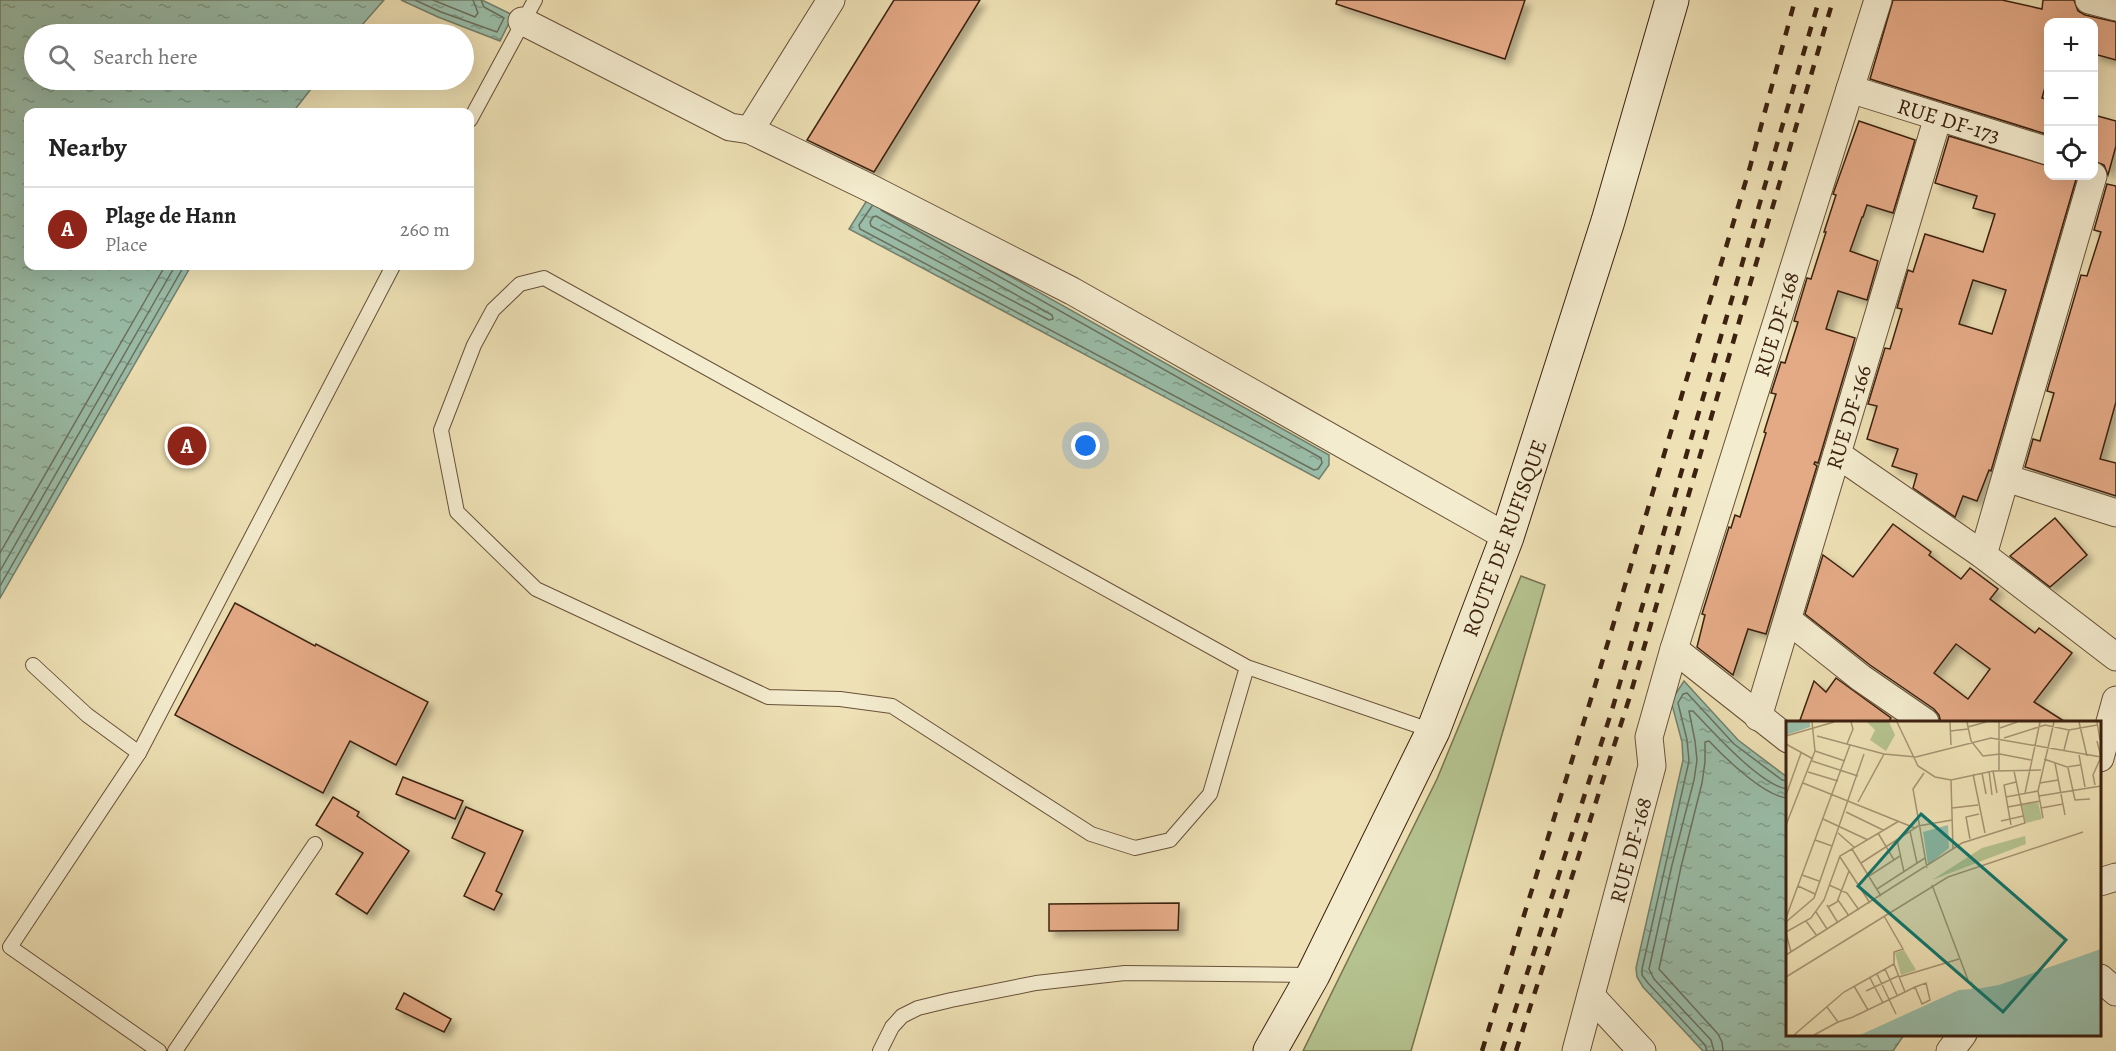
<!DOCTYPE html>
<html lang="en">
<head>
<meta charset="utf-8">
<style>
	body { margin:0; font-family:Alegreya,serif; background:#f2f2f2; color:#222 }
	.controls { position:absolute; right:18px; top:18px; display:grid; overflow:hidden; border-radius:12px; box-shadow:0 6px 24px #0002 }
	.controls button { width:54px; height:54px; display:grid; place-items:center; padding:0; border:0; border-bottom:2px solid #e0e0e0; background:#fff; color:#222; font:30px sans-serif }
	.you { position:absolute; left:1086px; top:446px; width:21px; height:21px; margin:-15px; border:4px solid #fff; border-radius:50%; background:#1a73e8; box-shadow:0 0 0 9px #1a73e833 }
	.badge { display:grid; place-items:center; width:39px; height:39px; border-radius:50%; background:#8f2418; color:#fff; font-size:20px; font-weight:700 }
	.pin { position:absolute; translate:-50% -50%; border:3px solid #fff; box-shadow:0 2px 6px #0006 }
	.list { margin:0; padding:0; list-style:none }
	h2 { display:flex; justify-content:space-between; align-items:center; height:78px; margin:0; padding:0 24px; font-size:26px }
	h2 small { font-size:20px; font-weight:400; color:#767676 }
	.list li { display:grid; grid-template-columns:39px 1fr auto; gap:18px; align-items:center; box-sizing:border-box; height:84px; padding:0 24px; border-top:2px solid #e0e0e0 }
	.list b { display:block; font-size:22px; white-space:nowrap }
	.list p { margin:0; font-size:20px; white-space:nowrap; color:#767676 }
	.list em { font-size:20px; font-style:normal; color:#767676 }
	.icon { flex:none; width:33px; height:33px; fill:none; stroke:currentColor; stroke-width:2; stroke-linecap:round; stroke-linejoin:round }
	.map { position:relative; flex:none; width:2116px; height:1051px; overflow:hidden }
	.search { position:absolute; background:#fff; box-shadow:0 6px 24px #0002; left:24px; top:24px; width:450px; height:66px; display:flex; align-items:center; gap:15px; box-sizing:border-box; padding:0 21px; border-radius:33px; color:#767676; font-size:22px }
	.panel { position:absolute; background:#fff; box-shadow:0 6px 24px #0002; left:24px; top:108px; width:450px; height:162px; border-radius:12px }
	.map>svg:first-child { display:block }
	.green { fill:#b5c390; stroke:#787250; stroke-width:1.5 }
	.water { fill:url(#water-ripples); stroke:#747f6c; stroke-width:1.5 }
	.lines { fill:none; stroke-linecap:round; stroke-linejoin:round }
	.shore { stroke:#6b705d; stroke-width:1.5 }
	.building { fill:#e4aa86; stroke:#3c2110; stroke-width:1.5; fill-rule:evenodd; filter:url(#shadow) }
	.service-casing { stroke:#685139; stroke-width:16 }
	.minor-casing { stroke:#685139; stroke-width:29 }
	.secondary-casing { stroke:#3c2110; stroke-width:35 }
	.service { stroke:#f4eccf; stroke-width:14 }
	.minor { stroke:#f4eccf; stroke-width:27 }
	.secondary { stroke:#f4eccf; stroke-width:33 }
	.rail { stroke:#3c2110; stroke-width:4.5; stroke-dasharray:10 10; stroke-linecap:butt }
	.labels { text-anchor:middle; stroke-width:4.5; stroke-linejoin:round; paint-order:stroke }
	.street-label { font-size:22px; fill:#3c2110; stroke:#f4eccf }
	.inset-road { fill:none; stroke:#a79473; stroke-width:1.5 }
	.view { fill:#0f766e; fill-opacity:0.15; stroke:#0f766e; stroke-width:3 }
	.inset-edge { fill:none; stroke:#3c2110; stroke-width:3 }
</style>
</head>
<body>
<div class="map">
<svg width="2116" height="1051" viewBox="0 0 2116 1051">
	<defs>
		<pattern id="water-ripples" width="26" height="14" patternUnits="userSpaceOnUse" patternTransform="scale(1.5)"><rect width="26" height="14" fill="#9abeaa"/><path d="M2 4q2-2 4 0t4 0M15 11q2-2 4 0t4 0" fill="none" stroke="#7f9a89"/></pattern>
		<filter id="shadow"><feDropShadow dx="5.5" dy="5.5" stdDeviation="3" flood-color="#0004"/></filter>
	</defs>
	<rect width="100%" height="100%" fill="#eee1b5"/>
	<filter id="stains"><feTurbulence type="fractalNoise" baseFrequency=".00333" numOctaves="4"/><feColorMatrix values="0 0 0 0 .2 0 0 0 0 .09 0 0 0 0 .02 0 0 0 .5 -.17"/></filter>
	<radialGradient id="worn" r=".72"><stop offset=".6" stop-color="#630" stop-opacity="0"/><stop offset="1" stop-color="#630" stop-opacity=".3"/></radialGradient>
	<polygon class="green" points="1521,576 1545,585 1411,1051 1303,1051 1437,779"/>
	<g class="water">
		<polygon points="0,0 384,0 354,34 34,34 34,80 318,80 293,112 28,112 28,266 191,266 0,598"/>
		<polygon points="401,0 482,0 513,15 500,41 438,17"/>
		<polygon points="869,197 1329,455 1329,465 1319,479 849,229"/>
		<polygon points="1684,681 1738,740 1787,777 1788,1034 1904,1035 1893,1051 1703,1051 1643,987 1637,977 1636,968 1683,760 1682,742 1671,701"/>
	</g>
	<g class="lines">
		<g class="shore">
			<polyline points="415,0 441,12 497,32 504,18 484,7 481,0"/>
			<polyline points="433,0 475,17 478,13 473,0"/>
			<polyline points="872,206 859,225 860,229 1314,470 1318,469 1322,463 1321,458 881,210"/>
			<polygon points="876,216 1052,315 1053,319 1049,320 871,226 870,222 873,217"/>
			<polyline points="0,553 165,266"/>
			<polyline points="0,571 175,266"/>
			<polyline points="0,586 184,266"/>
			<polyline points="1707,1051 1705,1045 1648,983 1642,975 1642,969 1689,761 1687,740 1678,703 1683,694 1687,693 1734,744 1782,780 1788,781"/>
			<path d="M 1714,1051 L 1711,1040 L 1654,979 L 1649,969 L 1672,865 L 1694,780 L 1697,760 L 1695,741 L 1689,711 L 1693,711 C 1711,730 1762,787 1788,789"/>
			<path d="M 1723,1051 L 1722,1042 L 1718,1034 L 1659,969 L 1681,867 L 1702,783 L 1705,762 L 1705,742 L 1709,741 C 1725,758 1765,797 1788,798"/>
		</g>
	</g>
	<g class="building">
		<polygon points="894,0 980,0 874,172 807,140"/>
		<polygon points="1337,0 1525,0 1505,59 1336,4"/>
		<polygon points="1893,0 2002,0 2042,9 2043,0 2074,0 2078,11 2085,15 2116,22 2116,60 2094,54 2094,22 2049,22 2049,73 2042,98 2049,100 2049,135 1870,79"/>
		<polygon points="2094,115 2116,121 2116,146 2108,175 2104,165 2094,161"/>
		<polygon points="1859,121 1915,140 1893,213 1867,205 1863,217 1862,217 1850,251 1878,261 1867,300 1838,291 1826,329 1855,338 1818,463 1815,462 1814,464 1817,466 1766,634 1748,629 1733,675 1697,647 1705,615 1702,614 1729,527 1731,528 1735,515 1740,517 1766,433 1764,432 1776,394 1771,393 1781,362 1785,363 1798,322 1794,321 1807,278 1811,279 1826,232 1824,232 1836,195 1833,194"/>
		<path d="M 1949,136 L 2049,166 L 2049,176 L 2077,176 L 1991,471 L 1989,470 L 1977,501 L 1963,496 L 1955,517 L 1913,488 L 1917,474 L 1892,466 L 1898,449 L 1867,439 L 1877,406 L 1868,404 L 1885,348 L 1890,349 L 1902,309 L 1897,308 L 1908,270 L 1913,272 L 1925,234 L 1983,252 L 1995,214 L 1973,208 L 1977,196 L 1935,183 ZM 1973,280 L 2006,290 L 1992,334 L 1959,324 Z"/>
		<polygon points="2107,184 2116,186 2116,402 2100,459 2116,463 2116,496 2025,467 2033,439 2040,441 2054,393 2047,391 2081,275 2087,276 2101,232 2094,230"/>
		<polygon points="2055,518 2087,555 2050,587 2010,556"/>
		<path d="M 1893,524 L 1931,552 L 1929,555 L 1961,579 L 1970,568 L 1998,589 L 1990,599 L 2035,633 L 2039,628 L 2072,653 L 2034,702 L 2067,723 L 1941,723 L 1939,715 L 1934,709 L 1870,665 L 1805,614 L 1823,555 L 1853,577 ZM 1956,644 L 1990,669 L 1968,699 L 1934,673 Z"/>
		<polygon points="235,603 315,646 316,644 428,702 396,765 350,741 323,793 175,715"/>
		<polygon points="1836,678 1891,718 1888,723 1799,723 1814,681 1826,692"/>
		<polygon points="403,777 463,801 455,819 396,794"/>
		<polygon points="333,797 359,812 357,816 409,851 367,914 336,894 363,853 316,825"/>
		<polygon points="466,807 523,831 496,891 502,894 494,910 464,896 485,853 452,838"/>
		<polygon points="1179,903 1178,930 1049,931 1049,904"/>
		<polygon points="404,993 451,1019 444,1032 396,1009"/>
	</g>
	<g class="lines">
		<g class="service-casing">
			<g id="service">
				<polyline points="470,120 535,0"/>
				<polyline points="33,665 87,715 139,753"/>
				<polyline points="1247,667 1210,794 1170,840 1135,848 1091,834 892,706 840,699 768,697 536,589 457,512 441,430 474,345 493,310 520,284 544,278 1247,667 1433,731"/>
				<polyline points="159,1051 10,947 139,753 393,266"/>
				<polyline points="175,1051 315,844"/>
				<polyline points="880,1051 892,1027 902,1016 918,1008 951,1000 1036,983 1125,973 1310,975"/>
			</g>
		</g>
		<g class="minor-casing">
			<g id="minor">
				<polyline points="2089,0 2116,7"/>
				<polyline points="522,21 730,127 750,130 872,189 1072,291 1507,537"/>
				<polyline points="1850,89 2048,151"/>
				<polyline points="750,130 831,0"/>
				<polyline points="1837,454 1983,555 2116,657"/>
				<polyline points="2006,478 2116,513"/>
				<polyline points="1983,555 2093,176"/>
				<polyline points="1788,620 1861,678 1925,722"/>
				<polyline points="1674,649 1788,739"/>
				<polyline points="1758,717 1938,117"/>
				<polyline points="2100,758 2116,700"/>
				<polyline points="2100,882 2116,877"/>
				<polyline points="2100,978 2116,992"/>
				<polyline points="1591,996 1642,1051"/>
				<polyline points="1576,1051 1652,766 1649,737 1674,649 1878,0"/>
				<polyline points="1950,1051 1963,1034"/>
			</g>
		</g>
		<g class="secondary-casing">
			<polyline id="secondary" points="1270,1051 1313,975 1433,731 1507,537 1608,221 1672,0"/>
		</g>
		<use href="#service" class="service"/>
		<use href="#minor" class="minor"/>
		<use href="#secondary" class="secondary"/>
		<g class="rail">
			<polyline points="1482,1051 1594,689 1750,167 1795,0"/>
			<polyline points="1502,1051 1612,710 1819,0"/>
			<polyline points="1516,1051 1629,699 1833,0"/>
		</g>
	</g>
	<g class="labels">
		<g class="street-label">
			<text transform="translate(1949 120) rotate(17)" y="8">RUE DF-173</text>
			<text transform="translate(1776 324) rotate(-73)" y="8">RUE DF-168</text>
			<text transform="translate(1848 417) rotate(-73)" y="8">RUE DF-166</text>
			<text transform="translate(1504 538) rotate(-70)" y="8">ROUTE DE RUFISQUE</text>
			<text transform="translate(1630 850) rotate(-75)" y="8">RUE DF-168</text>
		</g>
	</g>
	<g transform="translate(1786 721)">
		<rect width="315" height="315" fill="#eee1b5"/>
		<path d="M 81,1 L 103,1 L 109,14 L 100,30 L 84,19 L 89,9 ZM 252,81 L 256,98 L 240,102 L 236,84 ZM 239,115 L 240,123 L 146,159 L 196,127 ZM 118,229 L 130,249 L 115,254 L 109,232 Z" fill="#b5c390"/>
		<path d="M 0,1 L 24,1 L 24,6 L 0,14 ZM 162,104 L 163,127 L 142,144 L 137,111 ZM 315,228 L 315,314 L 74,314 L 173,269 L 186,268 L 185,259 L 190,268 L 213,264 Z" fill="#9abeaa"/>
		<path class="inset-road" d="M 111,1 L 132,45 L 149,56 L 165,59 L 207,50 L 255,49M 164,1 L 165,24M 181,1 L 185,20 L 197,35 L 214,33 L 245,39M 293,1 L 301,35M 311,1 L 314,19M 182,6 L 200,1M 214,7 L 231,1M 164,10 L 182,8M 0,15 L 48,1M 31,15 L 98,33 L 130,36 L 205,17 L 315,36M 218,17 L 259,4 L 283,9 L 311,4M 0,23 L 27,38M 61,23 L 67,8 L 65,1M 278,29 L 283,9M 29,30 L 59,40M 293,34 L 299,66M 258,38 L 281,46 L 294,44M 26,40 L 72,55M 269,42 L 279,94M 282,47 L 289,79 L 304,78M 213,49 L 213,1M 203,50 L 206,74M 207,50 L 211,72M 22,51 L 52,60M 138,52 L 127,68 L 141,147M 196,52 L 200,73M 187,53 L 199,112M 165,59 L 167,128M 17,62 L 129,107M 254,62 L 272,59M 309,64 L 307,54 L 315,36 L 311,20M 239,72 L 254,1M 0,74 L 15,32M 253,75 L 315,65M 220,76 L 252,70M 72,81 L 98,33M 222,86 L 254,80M 166,87 L 192,84M 255,87 L 277,83M 60,91 L 97,109M 257,97 L 252,70 L 268,1M 37,98 L 82,119M 215,100 L 237,95M 0,104 L 29,30 L 26,1M 225,104 L 218,64 L 230,61M 124,110 L 131,142M 52,112 L 69,127M 92,112 L 108,139M 184,118 L 180,96 L 193,93M 29,119 L 46,125M 111,119 L 118,151M 66,128 L 95,175M 54,136 L 84,182M 75,142 L 132,105 L 166,99M 16,154 L 33,160M 83,155 L 114,135M 43,164 L 61,172 L 73,189M 146,164 L 182,259M 12,165 L 29,173M 91,168 L 139,137M 52,179 L 63,195M 41,184 L 52,202M 42,186 L 51,181 L 63,150M 30,191 L 41,208M 98,195 L 117,228 L 108,231 L 108,243 L 119,271M 0,197 L 64,24M 20,200 L 31,215M 0,201 L 28,177 L 78,33M 0,211 L 25,197 L 38,179 L 54,135 L 113,100M 0,212 L 5,231M 0,234 L 176,122 L 239,102 L 228,50M 99,248 L 111,274M 91,253 L 110,293M 0,256 L 162,156 L 297,111M 113,256 L 173,238M 84,257 L 97,282M 68,265 L 82,289M 80,270 L 112,255M 41,286 L 52,301M 8,314 L 58,271 L 108,243M 28,314 L 52,301 L 67,296 L 119,271 L 129,266 L 140,262 L 144,279 L 136,283 L 129,266"/>
		<path class="view" d="M 135,93 L 280,219 L 217,291 L 72,165 Z"/>
		<rect width="315" height="315" class="inset-edge"/>
	</g>
	<rect width="100%" height="100%" filter="url(#stains)"/>
	<rect width="100%" height="100%" fill="url(#worn)"/>
</svg>
<div class="controls">
<button>+</button>
<button>−</button>
<button><svg class="icon" aria-label="locate" viewBox="0 0 24 24"><circle cx="12" cy="12" r="6"/><path d="M12 2v4M12 18v4M2 12h4M18 12h4"/></svg></button>
</div>
<div class="you"></div>
<div class="pin badge" style="left:187px;top:446px">A</div>
<div class="search"><svg class="icon" aria-label="search" viewBox="0 0 24 24"><circle cx="10" cy="10" r="6"/><path d="M15 15l6 6"/></svg>Search here</div>
<section class="panel">
<h2>Nearby<small></small></h2>
<ul class="list">
<li><span class="badge">A</span><div><b>Plage de Hann</b><p>Place</p></div><em>260 m</em></li>
</ul>
</section>
</div>
</body>
</html>
